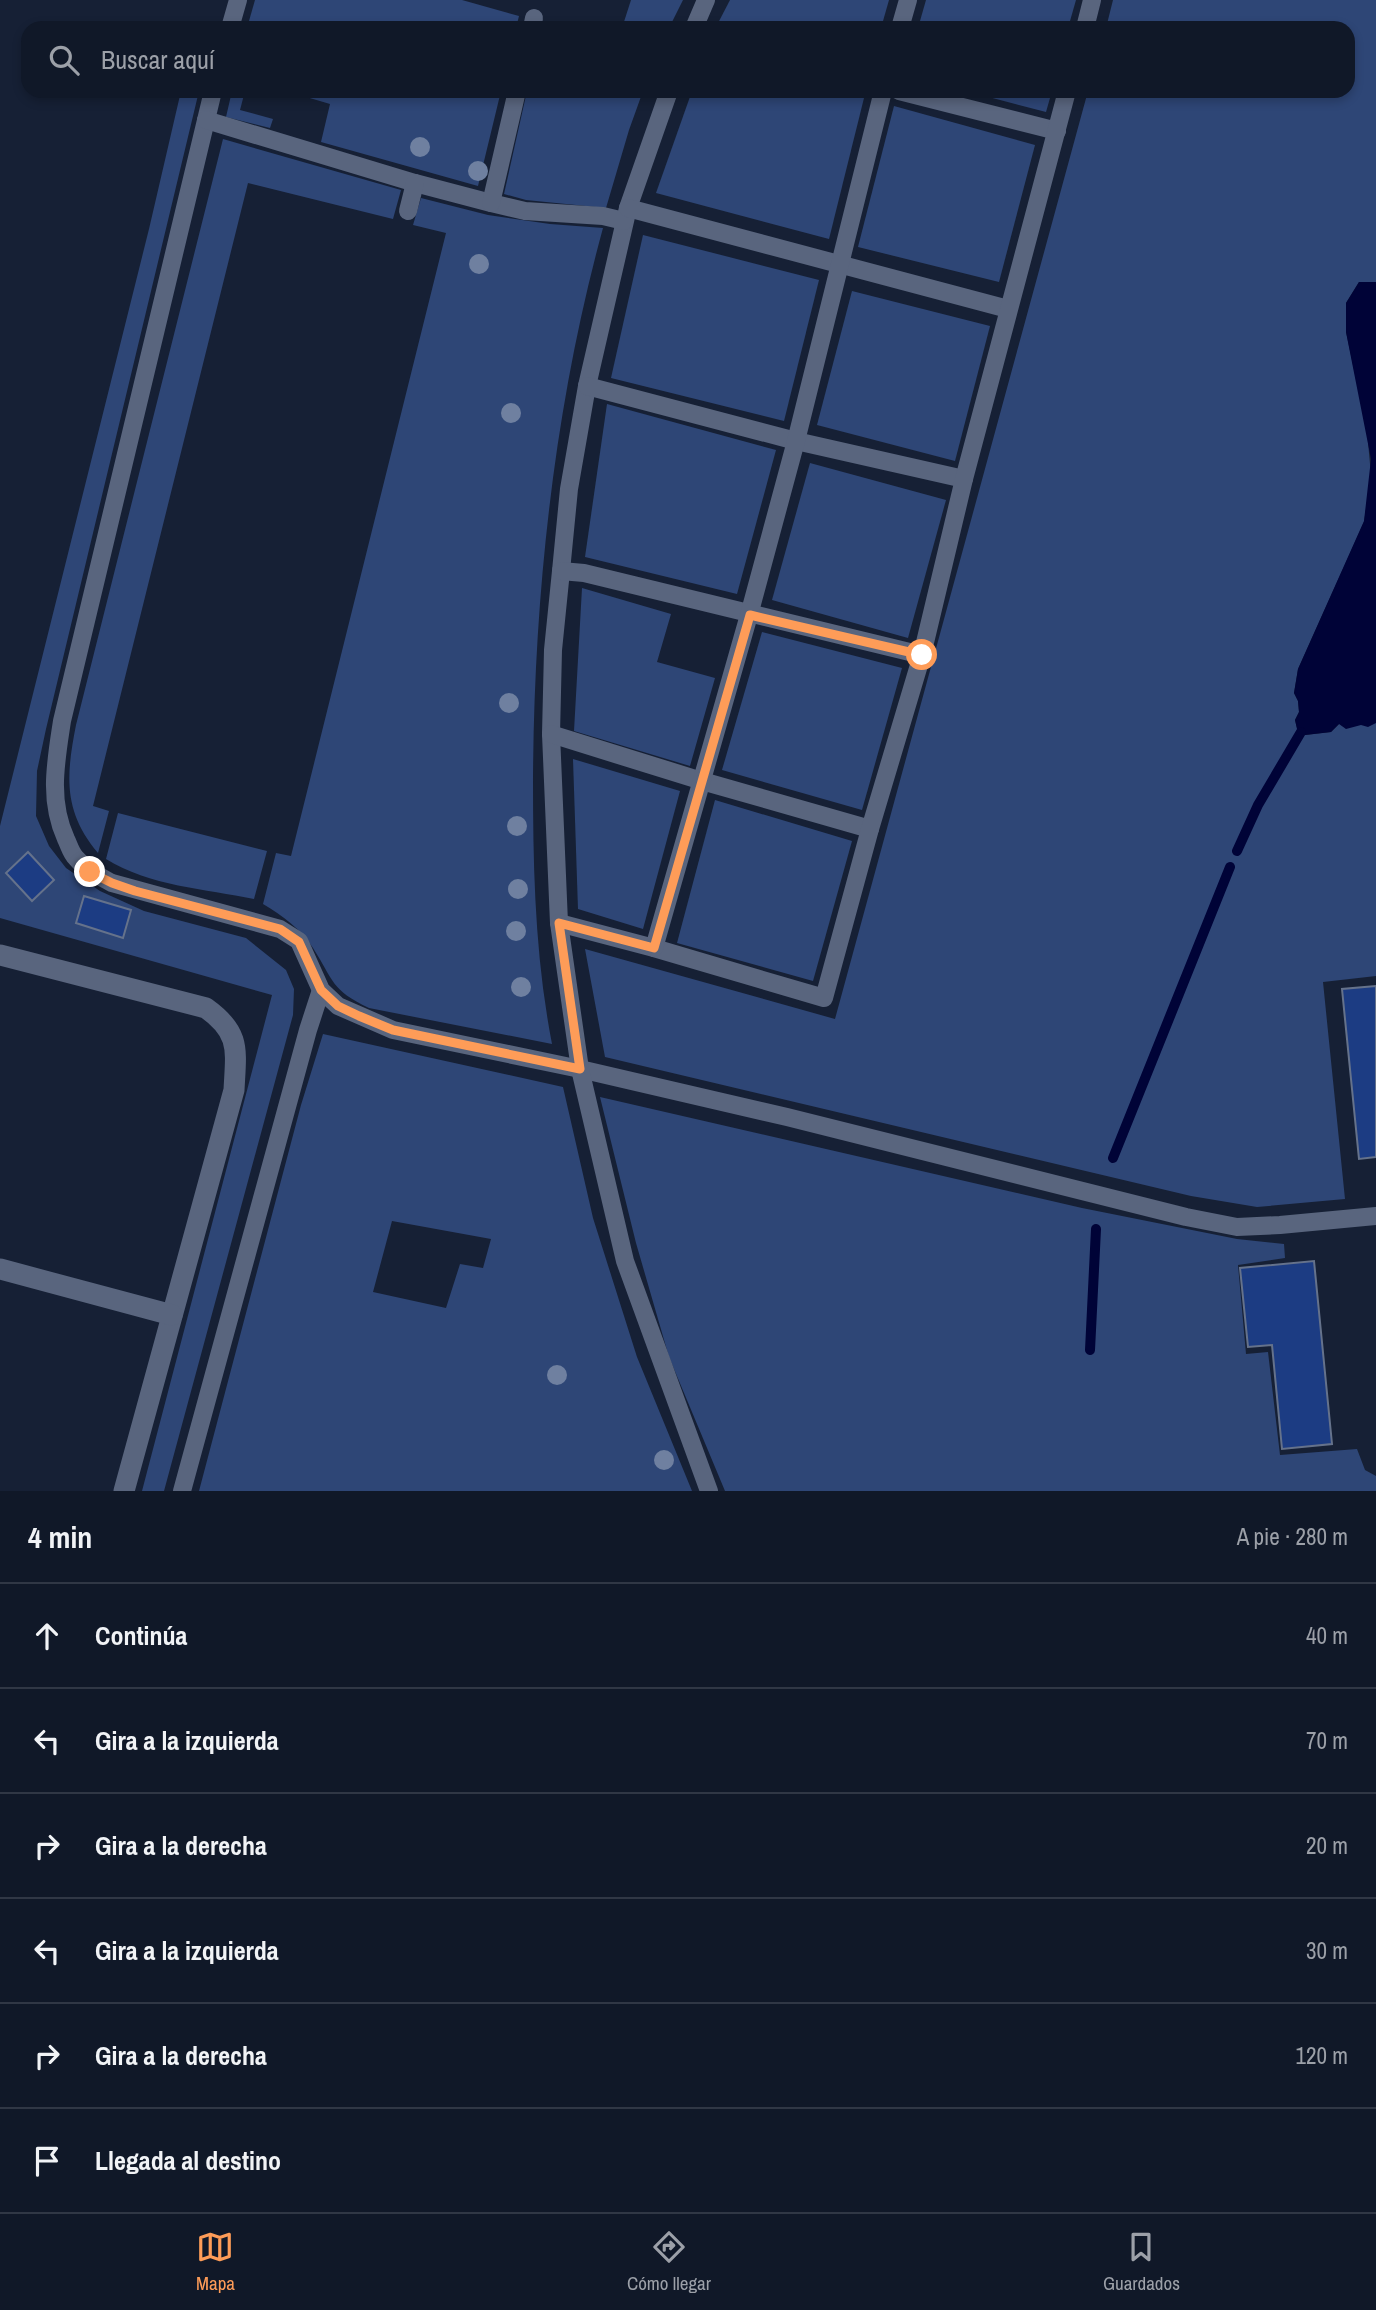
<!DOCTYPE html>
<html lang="es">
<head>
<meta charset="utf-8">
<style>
	body { margin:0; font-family:"Archivo Narrow",sans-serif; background:#192130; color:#f1f3f6 }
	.stop { position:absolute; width:21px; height:21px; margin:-16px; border:5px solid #fe9c58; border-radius:50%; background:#fff }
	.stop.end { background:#fe9c58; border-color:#fff; box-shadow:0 2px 7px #0008 }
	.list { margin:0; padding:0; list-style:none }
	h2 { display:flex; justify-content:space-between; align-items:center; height:91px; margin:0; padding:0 28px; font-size:30px }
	h2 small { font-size:23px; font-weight:400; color:#9ca0a8 }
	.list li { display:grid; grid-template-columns:46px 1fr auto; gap:21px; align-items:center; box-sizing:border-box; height:105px; padding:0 28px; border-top:2px solid #303745 }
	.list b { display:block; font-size:26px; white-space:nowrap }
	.list em { font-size:23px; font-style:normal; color:#9ca0a8 }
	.icon { flex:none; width:38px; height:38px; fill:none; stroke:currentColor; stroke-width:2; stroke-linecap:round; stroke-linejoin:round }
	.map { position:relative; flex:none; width:1376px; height:1491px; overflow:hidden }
	.search { position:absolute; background:#101828; box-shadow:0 4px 10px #0003; left:21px; right:21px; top:21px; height:77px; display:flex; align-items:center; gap:18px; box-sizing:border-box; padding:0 24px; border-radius:21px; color:#9ca0a8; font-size:26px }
	.sheet { height:721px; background:#101828 }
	nav { display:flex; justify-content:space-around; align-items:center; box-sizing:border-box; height:98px; border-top:2px solid #303745; background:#101828; font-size:19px; color:#9ca0a8 }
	nav a { display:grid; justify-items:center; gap:4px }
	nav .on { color:#fe9c58 }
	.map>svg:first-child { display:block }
	.green { fill:#2e4676; fill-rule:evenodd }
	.water { fill:#000337 }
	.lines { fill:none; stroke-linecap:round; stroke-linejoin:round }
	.stream { stroke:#000337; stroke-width:10 }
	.building { fill:#1c3c83; stroke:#65728b; stroke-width:2 }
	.lane { stroke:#59657e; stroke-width:18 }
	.street { stroke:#59657e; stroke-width:21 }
	.tree { fill:#6f80a0 }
	.route { stroke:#fe9c58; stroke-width:9 }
</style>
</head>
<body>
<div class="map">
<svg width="1376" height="1491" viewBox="0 0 1376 1491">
	<rect width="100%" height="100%" fill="#162035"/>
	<g class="green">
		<polygon points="255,0 462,0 519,16 516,28 247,28"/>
		<polygon points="631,0 683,0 669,28 622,28"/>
		<polygon points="730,0 889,0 881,28 716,27"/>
		<polygon points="926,0 1076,0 1068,28 918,28"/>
		<polygon points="1113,0 1376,0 1376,282 1359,282 1346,303 1346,332 1367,431 1371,475 1364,522 1298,669 1294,693 1298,701 1299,712 1295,720 1297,728 1305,735 1331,732 1339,724 1376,723 1376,976 1323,982 1345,1199 1257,1207 1191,1196 605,1057 585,949 835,1019 1088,91 1348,91 1348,28 1106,28"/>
		<path d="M 181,91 L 199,91 L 46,729 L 37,771 L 36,816 L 49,846 L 66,868 L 100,891 L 144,911 L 246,938 L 286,970 L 294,989 L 293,1015 L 164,1491 L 142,1491 L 272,995 L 0,918 L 0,826 L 149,229 ZM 28,853 L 54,880 L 32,900 L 6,873 Z"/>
		<polygon points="232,91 245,91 240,110 273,119 270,128 226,117"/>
		<polygon points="286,91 501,91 478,186 321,142 330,104"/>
		<polygon points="527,91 643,91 629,130 606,208 526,200 504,194"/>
		<polygon points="692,91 837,91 864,98 829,239 656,193"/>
		<polygon points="966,91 1052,91 1046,112"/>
		<polygon points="894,106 1035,145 999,282 858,247"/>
		<path d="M 223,139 L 401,190 L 393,219 L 248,183 L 93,806 L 109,811 L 98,853 C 63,811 66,776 76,725 Z"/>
		<path d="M 421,198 L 488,215 L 550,224 L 603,228 C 554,407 534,595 533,780 C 533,869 535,956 552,1044 L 369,1008 C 331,990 334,981 313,948 C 301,929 283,916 263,904 L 276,853 L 291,856 L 446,233 L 413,225 Z"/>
		<polygon points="643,235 819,280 784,421 611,378"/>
		<polygon points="852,291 990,326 955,461 817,425"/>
		<polygon points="607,404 776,450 737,594 585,557"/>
		<polygon points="810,463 946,500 908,638 772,600"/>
		<polygon points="582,588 671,614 657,662 715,678 690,766 574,731"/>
		<polygon points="762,632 902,668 862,810 722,770"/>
		<polygon points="573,759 680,791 643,929 578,909"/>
		<polygon points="715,800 852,841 813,981 677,943"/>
		<path d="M 118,813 L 267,851 L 254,899 C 206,889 149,886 106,859 Z"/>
		<path d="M 323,1034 L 563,1087 L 593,1218 L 637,1357 L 692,1491 L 199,1491 L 301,1105 ZM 392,1221 L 491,1239 L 483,1268 L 460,1264 L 446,1308 L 373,1292 Z"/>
		<polygon points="600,1097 1082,1208 1237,1239 1284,1244 1285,1258 1238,1265 1246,1354 1268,1352 1280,1455 1357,1449 1365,1470 1376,1476 1376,1491 725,1491 669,1357 636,1243"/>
	</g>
	<polygon class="water" points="1359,282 1376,282 1376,723 1368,727 1361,725 1346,729 1339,724 1331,732 1305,735 1297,729 1295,720 1299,712 1298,701 1294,693 1298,669 1364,521 1371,459 1346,332 1346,303"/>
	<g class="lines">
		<g class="stream">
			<polyline points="1237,851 1258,805 1301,732"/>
			<polyline points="1113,1158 1230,867"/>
			<polyline points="1090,1350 1096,1229"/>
		</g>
	</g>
	<g class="building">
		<polygon points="28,852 54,880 32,901 6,873"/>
		<polygon points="84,896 131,910 123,938 76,923"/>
		<polygon points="1376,986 1376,1157 1359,1159 1342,989"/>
		<polygon points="1314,1261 1332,1444 1282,1449 1272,1345 1248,1347 1240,1268"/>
	</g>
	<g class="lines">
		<g class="lane">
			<polyline points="230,28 238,0"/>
			<polyline points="532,28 534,18"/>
			<polyline points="694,28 706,0"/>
			<polyline points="900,28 908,0"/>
			<polyline points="1085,28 1092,0"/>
			<path d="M 213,91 L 62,721 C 56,761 48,800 66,839 C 69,845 71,853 76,858 C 86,870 99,876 112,883 L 280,929 L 299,941 L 321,990 L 338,1006 L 393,1030 L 580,1069 L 787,1117 L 1186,1217 L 1237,1227 L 1280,1225 L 1376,1216"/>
			<polyline points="669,91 628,208 587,386 569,489 561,571 553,650 551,734 559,923 580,1069 625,1261 709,1491"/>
			<polyline points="899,91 1057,131"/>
			<polyline points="206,120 415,183 491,203 525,211 603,216 624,221"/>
			<polyline points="491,203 517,91"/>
			<polyline points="628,208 1008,309"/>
			<polyline points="408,211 415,183"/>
			<polyline points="587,386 796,441 964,479"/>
			<polyline points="561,571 584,573 922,655"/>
			<polyline points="551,734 702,781 870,829"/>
			<polyline points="559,923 654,948 824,998 870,829 922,655 964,479 1067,91"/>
			<polyline points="654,948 749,615 796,441 883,91"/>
			<polyline points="182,1491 308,1030 321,990"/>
		</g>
		<g class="street">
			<path d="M 0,955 L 206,1008 C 241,1033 236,1050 234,1090 L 124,1491"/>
			<polyline points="0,1269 172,1315"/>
		</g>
	</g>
	<g class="tree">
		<circle cx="420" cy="147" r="10"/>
		<circle cx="478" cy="171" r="10"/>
		<circle cx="479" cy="264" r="10"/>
		<circle cx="511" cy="413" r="10"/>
		<circle cx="509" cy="703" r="10"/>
		<circle cx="517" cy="826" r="10"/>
		<circle cx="518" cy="889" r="10"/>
		<circle cx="516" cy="931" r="10"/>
		<circle cx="521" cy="987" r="10"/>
		<circle cx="557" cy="1375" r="10"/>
		<circle cx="664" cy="1460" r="10"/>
	</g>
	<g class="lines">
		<polyline class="route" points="90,872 112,883 135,891 280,929 299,942 321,990 338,1006 359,1016 393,1030 580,1069 559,923 654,948 750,615 922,655"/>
	</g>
</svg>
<div class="stop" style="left:922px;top:655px"></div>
<div class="stop end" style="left:90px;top:872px"></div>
<div class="search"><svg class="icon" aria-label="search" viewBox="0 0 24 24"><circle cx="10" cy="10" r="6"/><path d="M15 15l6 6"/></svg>Buscar aquí</div>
</div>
<section class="sheet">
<h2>4 min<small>A pie · 280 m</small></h2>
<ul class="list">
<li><svg class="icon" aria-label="ahead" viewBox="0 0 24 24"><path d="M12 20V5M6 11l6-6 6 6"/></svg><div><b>Continúa</b></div><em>40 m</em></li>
<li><svg class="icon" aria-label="left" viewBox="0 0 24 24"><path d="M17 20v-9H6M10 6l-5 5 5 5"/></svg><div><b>Gira a la izquierda</b></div><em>70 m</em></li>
<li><svg class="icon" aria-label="right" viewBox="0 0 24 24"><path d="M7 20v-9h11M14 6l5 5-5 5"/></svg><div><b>Gira a la derecha</b></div><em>20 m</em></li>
<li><svg class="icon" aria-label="left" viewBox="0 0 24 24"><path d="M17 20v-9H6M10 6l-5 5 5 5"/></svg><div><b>Gira a la izquierda</b></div><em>30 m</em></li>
<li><svg class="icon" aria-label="right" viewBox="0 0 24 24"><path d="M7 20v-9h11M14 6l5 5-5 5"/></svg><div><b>Gira a la derecha</b></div><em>120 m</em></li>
<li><svg class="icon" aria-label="arrive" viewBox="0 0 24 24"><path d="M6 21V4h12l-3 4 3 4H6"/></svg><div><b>Llegada al destino</b></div></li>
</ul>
</section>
<nav>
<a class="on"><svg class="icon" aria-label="map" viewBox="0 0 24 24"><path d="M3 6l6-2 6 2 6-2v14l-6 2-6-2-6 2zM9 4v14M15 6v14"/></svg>Mapa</a>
<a><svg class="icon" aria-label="directions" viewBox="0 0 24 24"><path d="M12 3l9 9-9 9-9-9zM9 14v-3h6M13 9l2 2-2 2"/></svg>Cómo llegar</a>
<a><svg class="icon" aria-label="saved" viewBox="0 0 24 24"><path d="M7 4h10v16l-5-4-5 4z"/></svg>Guardados</a>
</nav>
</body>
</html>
